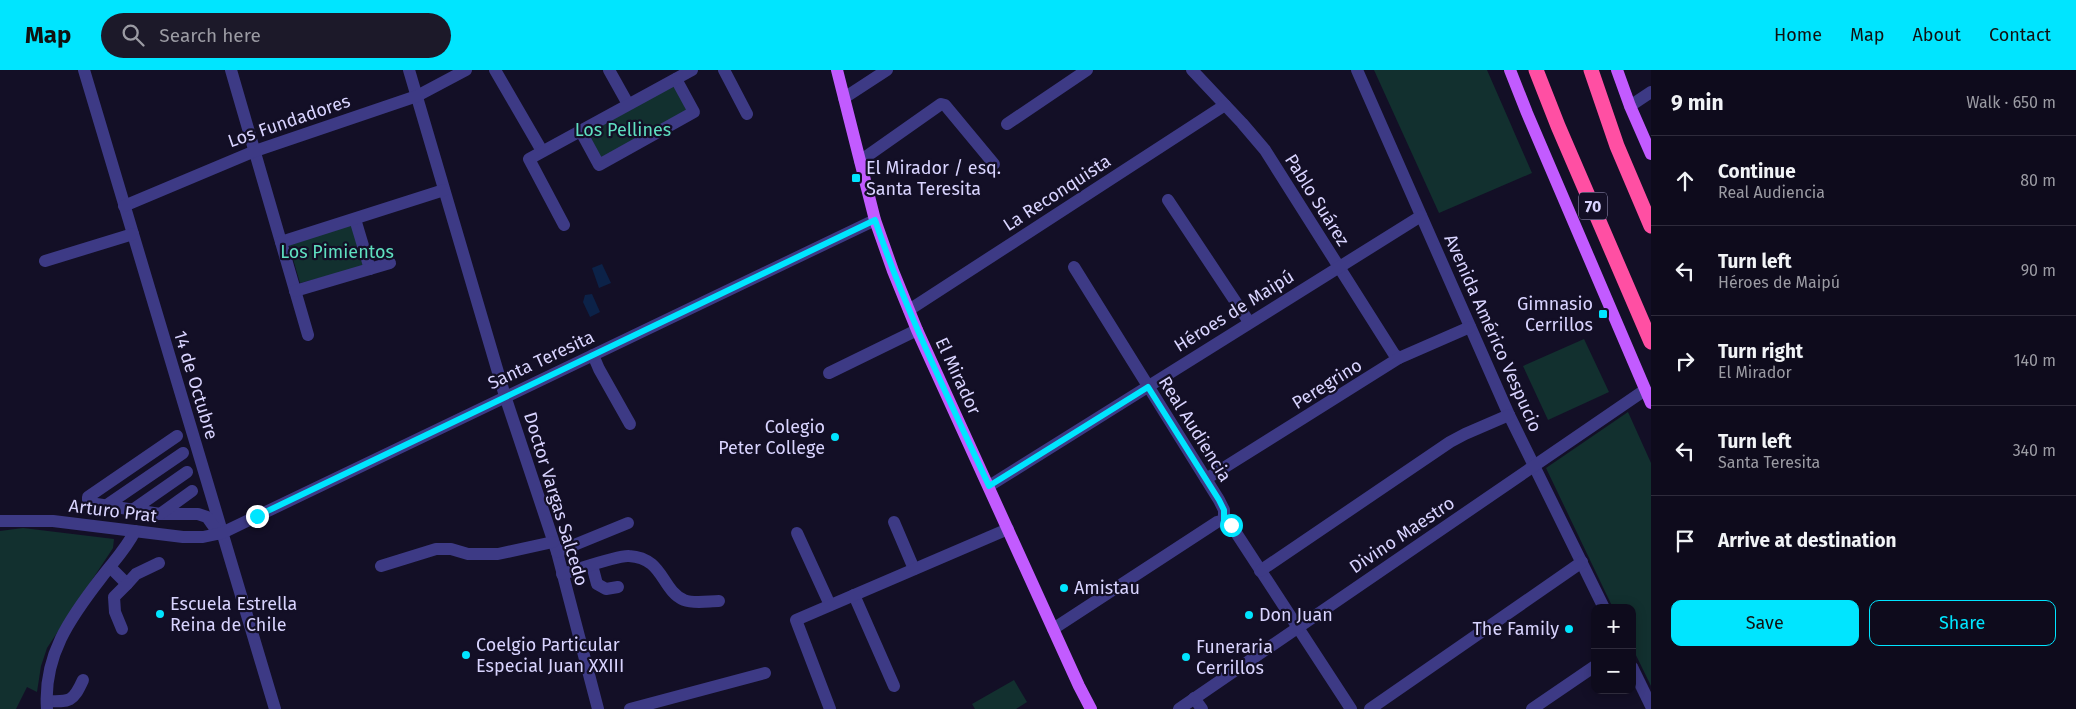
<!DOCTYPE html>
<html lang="en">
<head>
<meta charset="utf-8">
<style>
	body { margin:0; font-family:"Fira Sans",sans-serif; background:#1c1929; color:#f1f3f6 }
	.controls { position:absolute; right:15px; bottom:15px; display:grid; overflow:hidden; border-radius:10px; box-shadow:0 2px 12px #0003 }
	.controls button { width:45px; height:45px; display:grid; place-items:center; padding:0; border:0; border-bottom:1px solid #2e2b3b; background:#0e0b1c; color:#f1f3f6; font:25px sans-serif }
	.stop { position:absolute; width:15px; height:15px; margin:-11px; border:4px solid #00e5ff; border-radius:50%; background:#fff }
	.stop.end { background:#00e5ff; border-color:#fff; box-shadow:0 1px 5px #0008 }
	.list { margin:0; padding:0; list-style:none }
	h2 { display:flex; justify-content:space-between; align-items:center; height:65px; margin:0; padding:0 20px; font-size:21px }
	h2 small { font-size:16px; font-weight:400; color:#9b9ba3 }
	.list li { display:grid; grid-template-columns:32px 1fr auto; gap:15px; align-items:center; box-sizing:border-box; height:90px; padding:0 20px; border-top:1px solid #2e2b3b }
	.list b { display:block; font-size:19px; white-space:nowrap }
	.list p { margin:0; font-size:16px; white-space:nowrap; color:#9b9ba3 }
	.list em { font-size:16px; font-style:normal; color:#9b9ba3 }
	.actions { display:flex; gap:10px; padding:15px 20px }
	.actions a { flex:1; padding:11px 0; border:1px solid #00e5ff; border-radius:10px; text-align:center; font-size:18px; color:#00e5ff }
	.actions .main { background:#00e5ff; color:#111 }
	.icon { flex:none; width:28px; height:28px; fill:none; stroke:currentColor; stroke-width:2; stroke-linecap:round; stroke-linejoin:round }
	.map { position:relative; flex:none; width:1651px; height:639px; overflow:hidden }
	header { display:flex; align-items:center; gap:30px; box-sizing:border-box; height:70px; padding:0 25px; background:#00e5ff; color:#111 }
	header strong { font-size:24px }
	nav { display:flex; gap:28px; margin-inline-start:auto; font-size:18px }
	.search { width:350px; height:45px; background:#1c1929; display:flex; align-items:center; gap:12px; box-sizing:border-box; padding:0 18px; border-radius:28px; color:#9b9ba3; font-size:19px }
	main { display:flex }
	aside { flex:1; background:#0e0b1c }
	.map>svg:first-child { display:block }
	.green { fill:#12302f }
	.water { fill:#0c2248 }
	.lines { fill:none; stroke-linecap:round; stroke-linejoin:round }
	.minor { stroke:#3d3a85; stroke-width:12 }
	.major { stroke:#c25bff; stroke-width:12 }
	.highway { stroke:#ff4fa3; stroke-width:15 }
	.route { stroke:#00e5ff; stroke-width:6 }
	.poi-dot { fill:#00e5ff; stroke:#130f26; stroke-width:2 }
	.labels { text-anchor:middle; stroke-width:4.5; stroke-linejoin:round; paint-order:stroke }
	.shield { fill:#130f26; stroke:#9e99be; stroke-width:1 }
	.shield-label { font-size:16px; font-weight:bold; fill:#d9d4ff }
	.street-label { font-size:18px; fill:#d9d4ff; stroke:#130f26 }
	.park-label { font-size:18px; fill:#5fe0c0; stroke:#130f26 }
	.poi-label { font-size:18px; fill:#d9d4ff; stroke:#130f26; text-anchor:start }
</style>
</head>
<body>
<header>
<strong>Map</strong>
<div class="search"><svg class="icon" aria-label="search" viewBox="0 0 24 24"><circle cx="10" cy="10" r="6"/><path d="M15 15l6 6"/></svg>Search here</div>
<nav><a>Home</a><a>Map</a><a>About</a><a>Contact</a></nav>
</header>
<main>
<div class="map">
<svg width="1651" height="639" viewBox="0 0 1651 639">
	<rect width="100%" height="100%" fill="#130f26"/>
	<g class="green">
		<polygon points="1374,0 1487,0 1532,103 1439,143"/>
		<polygon points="675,10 693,42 599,94 582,61"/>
		<polygon points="354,154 366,196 300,213 289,175"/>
		<polygon points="1584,269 1609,322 1548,350 1523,296"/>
		<polygon points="1628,342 1651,393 1651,616 1632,577 1632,538 1613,538 1546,398"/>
		<polygon points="23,458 114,469 113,478 47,578 41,596 37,622 27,617 16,639 0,639 0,461"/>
		<polygon points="1014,610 1027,632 1016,639 975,639 972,634"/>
	</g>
	<g class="water">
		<polygon points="602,194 611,213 599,218 592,198"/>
		<polygon points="592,224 600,242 590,247 583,232 585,225"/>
	</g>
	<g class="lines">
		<g class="minor">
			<polyline points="84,0 275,639"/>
			<polyline points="231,0 308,265"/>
			<polyline points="409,0 505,326 557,482 598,639"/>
			<polyline points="495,0 542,81"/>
			<polyline points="609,0 628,34"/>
			<polyline points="724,0 747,44"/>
			<polyline points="1192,0 1242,53 1265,80 1394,284 1399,288"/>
			<polyline points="1357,0 1509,345 1604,538"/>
			<polyline points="844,28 887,0"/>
			<polyline points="1630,36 1651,22"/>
			<polyline points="1007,54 1087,0"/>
			<polyline points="580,60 599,95 694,42 676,9"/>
			<polyline points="860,91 941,34 945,35 994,94"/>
			<polyline points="1168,130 1249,252"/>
			<polyline points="124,136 255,81 417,26 466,0"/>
			<polyline points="355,149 370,199"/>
			<polyline points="564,155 529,89 692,0"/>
			<polyline points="281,172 444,120"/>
			<polyline points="45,191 133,164"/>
			<polyline points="1074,197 1219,430 1224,440 1224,450"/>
			<polyline points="295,221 390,193"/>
			<polyline points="909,240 1225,35"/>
			<polyline points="593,285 599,299 630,354"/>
			<polyline points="829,303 917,260"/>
			<polyline points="177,366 88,427 88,430 90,433 160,444 198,444 207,447 219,464"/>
			<polyline points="1206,409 1399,288 1470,257"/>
			<polyline points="989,416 1421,146"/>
			<polyline points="107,435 183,383"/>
			<polyline points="134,439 187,402"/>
			<polyline points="160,444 192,421"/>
			<polyline points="1224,450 1231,455 1351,639"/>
			<polyline points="0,451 53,451 183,467 203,467 222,463 875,150"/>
			<polyline points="894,452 914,499"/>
			<polyline points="797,463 830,535"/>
			<polyline points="557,482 628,453"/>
			<polyline points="592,495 597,514 606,519 618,517"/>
			<polyline points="381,496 436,479 451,479 468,484 498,484 553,472"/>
			<polyline points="110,497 127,514 136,504 159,493"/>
			<polyline points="1260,501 1450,372 1465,364 1509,345"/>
			<path d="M 562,504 C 577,500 617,485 629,486 C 664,488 661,520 684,530 C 694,534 709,531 719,531"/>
			<polyline points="854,525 894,616"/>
			<polyline points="122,559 115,542 114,527 127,514"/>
			<polyline points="1053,559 1217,452 1224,450"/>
			<polyline points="1632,597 1651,636"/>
			<polyline points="1194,628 1202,639"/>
			<path d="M 47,631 C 70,632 73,632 83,610"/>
			<path d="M 47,639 C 43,586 70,548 101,508 C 113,492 126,479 135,461"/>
			<polyline points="630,639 765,603"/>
			<polyline points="830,639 796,550 1008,459"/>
			<polyline points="1179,639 1645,320"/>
			<polyline points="1370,639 1582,492"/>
			<polyline points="1532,639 1595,596"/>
		</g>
		<g class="major">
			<polyline points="837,0 875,150 893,201 917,260 1079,616 1091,639"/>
			<polyline points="1510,0 1527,43 1651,333"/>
			<polyline points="1617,0 1630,36 1651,84"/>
		</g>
		<g class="highway">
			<polyline points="1536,0 1558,56 1651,272"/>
			<polyline points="1591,0 1617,76 1651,156"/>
		</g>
	</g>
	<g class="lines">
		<path class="route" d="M 257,446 L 875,150 C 906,242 949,329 989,416 L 1148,317 L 1219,430 L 1224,440 L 1224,450 L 1231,455"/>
	</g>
	<g class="poi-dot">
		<rect x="851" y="103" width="10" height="10" rx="2.5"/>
		<rect x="1598" y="239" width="10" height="10" rx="2.5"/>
		<circle cx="835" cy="367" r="5"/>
		<circle cx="1064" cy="518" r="5"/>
		<circle cx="160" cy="544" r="5"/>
		<circle cx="1249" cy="545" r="5"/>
		<circle cx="1569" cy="559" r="5"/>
		<circle cx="466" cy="585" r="5"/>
		<circle cx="1186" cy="587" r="5"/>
	</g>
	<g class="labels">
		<rect class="shield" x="1579" y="122.5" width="28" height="27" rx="4"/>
		<g class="shield-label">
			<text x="1593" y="142">70</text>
		</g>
		<g class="street-label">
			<text transform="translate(289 51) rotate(-19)" y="6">Los Fundadores</text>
			<text transform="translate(1057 123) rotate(-33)" y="6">La Reconquista</text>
			<text transform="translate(1317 130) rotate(58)" y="6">Pablo Suárez</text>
			<text transform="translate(1234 241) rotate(-32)" y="6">Héroes de Maipú</text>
			<text transform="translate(1493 263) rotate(66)" y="6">Avenida Américo Vespucio</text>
			<text transform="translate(541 290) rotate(-25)" y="6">Santa Teresita</text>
			<text transform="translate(958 306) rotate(65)" y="6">El Mirador</text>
			<text transform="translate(1327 314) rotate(-32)" y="6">Peregrino</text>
			<text transform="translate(196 315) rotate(73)" y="6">14 de Octubre</text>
			<text transform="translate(1195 359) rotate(58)" y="6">Real Audiencia</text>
			<text transform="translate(556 429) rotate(73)" y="6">Doctor Vargas Salcedo</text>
			<text transform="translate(113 441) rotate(7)" y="6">Arturo Prat</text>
			<text transform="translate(1402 465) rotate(-34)" y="6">Divino Maestro</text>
		</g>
		<g class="park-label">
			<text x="623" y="66">Los Pellines</text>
			<text x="337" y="188">Los Pimientos</text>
		</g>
		<g class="poi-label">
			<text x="866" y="104">El Mirador / esq.<tspan x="866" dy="21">Santa Teresita</tspan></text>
			<text x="1593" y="240" text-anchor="end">Gimnasio<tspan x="1593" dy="21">Cerrillos</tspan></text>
			<text x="825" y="363" text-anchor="end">Colegio<tspan x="825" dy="21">Peter College</tspan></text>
			<text x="1074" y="524">Amistau</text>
			<text x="170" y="540">Escuela Estrella<tspan x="170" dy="21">Reina de Chile</tspan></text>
			<text x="1259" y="551">Don Juan</text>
			<text x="1559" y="565" text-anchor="end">The Family</text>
			<text x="476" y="581">Coelgio Particular<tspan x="476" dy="21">Especial Juan XXIII</tspan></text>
			<text x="1196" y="583">Funeraria<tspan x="1196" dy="21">Cerrillos</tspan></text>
		</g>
	</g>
</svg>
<div class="controls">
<button>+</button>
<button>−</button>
</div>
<div class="stop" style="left:1231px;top:455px"></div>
<div class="stop end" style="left:257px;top:446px"></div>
</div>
<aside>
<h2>9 min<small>Walk · 650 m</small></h2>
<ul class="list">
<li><svg class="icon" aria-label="ahead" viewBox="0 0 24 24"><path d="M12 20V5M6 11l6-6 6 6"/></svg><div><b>Continue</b><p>Real Audiencia</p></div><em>80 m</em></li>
<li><svg class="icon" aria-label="left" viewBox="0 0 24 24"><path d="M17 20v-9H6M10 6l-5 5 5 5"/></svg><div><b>Turn left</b><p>Héroes de Maipú</p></div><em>90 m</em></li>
<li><svg class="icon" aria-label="right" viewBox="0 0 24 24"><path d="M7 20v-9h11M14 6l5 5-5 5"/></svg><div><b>Turn right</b><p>El Mirador</p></div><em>140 m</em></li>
<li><svg class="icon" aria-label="left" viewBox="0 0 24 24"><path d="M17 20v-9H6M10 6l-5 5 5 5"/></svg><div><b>Turn left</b><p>Santa Teresita</p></div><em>340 m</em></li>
<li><svg class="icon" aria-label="arrive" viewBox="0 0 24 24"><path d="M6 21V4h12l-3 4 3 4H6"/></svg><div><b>Arrive at destination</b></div></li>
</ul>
<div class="actions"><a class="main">Save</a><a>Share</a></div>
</aside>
</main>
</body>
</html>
